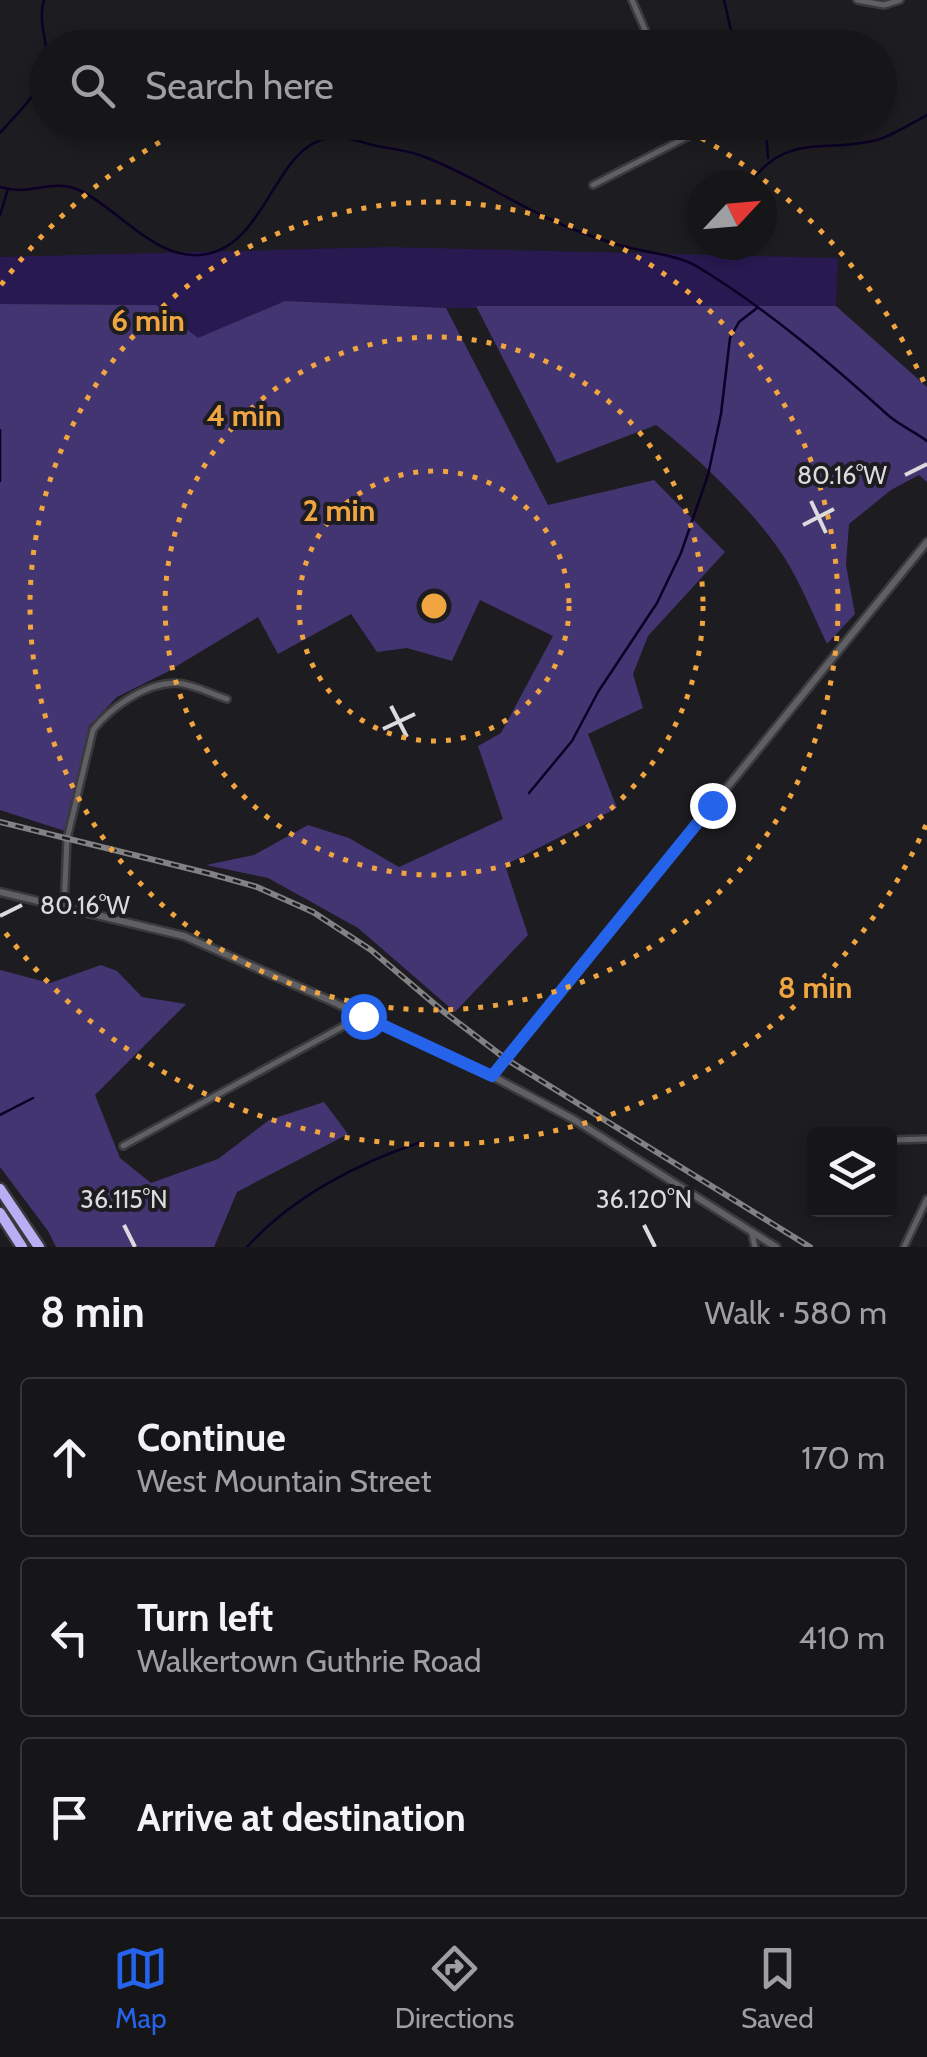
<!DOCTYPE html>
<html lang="en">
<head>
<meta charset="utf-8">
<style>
	body { margin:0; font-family:Cabin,sans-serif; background:#1f1e21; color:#f1f3f6 }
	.controls { position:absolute; right:30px; bottom:30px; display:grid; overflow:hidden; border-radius:10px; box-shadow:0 5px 15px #0003 }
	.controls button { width:90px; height:90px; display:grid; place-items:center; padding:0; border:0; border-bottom:2px solid #353437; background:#161518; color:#f1f3f6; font:50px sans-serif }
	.compass { position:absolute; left:687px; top:170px; width:90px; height:90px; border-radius:50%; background:#161518; box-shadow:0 5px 15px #0003; rotate:64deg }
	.stop { position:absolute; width:30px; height:30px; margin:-22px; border:8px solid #2563eb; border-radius:50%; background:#fff }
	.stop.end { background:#2563eb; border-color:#fff; box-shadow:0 2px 10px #0008 }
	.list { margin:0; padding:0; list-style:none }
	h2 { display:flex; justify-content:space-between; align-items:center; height:130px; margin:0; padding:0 40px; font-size:42px }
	h2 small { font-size:32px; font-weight:400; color:#9e9fa2 }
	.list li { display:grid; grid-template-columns:65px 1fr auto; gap:30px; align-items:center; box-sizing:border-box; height:160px; margin:0 20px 20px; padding:0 20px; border:2px solid #353437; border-radius:10px }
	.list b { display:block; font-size:38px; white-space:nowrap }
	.list p { margin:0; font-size:32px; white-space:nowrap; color:#9e9fa2 }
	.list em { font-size:32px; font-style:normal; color:#9e9fa2 }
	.icon { flex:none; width:55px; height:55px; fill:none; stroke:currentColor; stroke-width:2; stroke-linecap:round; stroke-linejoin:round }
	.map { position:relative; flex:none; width:927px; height:1247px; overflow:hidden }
	.search { position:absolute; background:#161518; box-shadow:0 5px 15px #0003; left:30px; right:30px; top:30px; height:110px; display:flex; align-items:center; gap:25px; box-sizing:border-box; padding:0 35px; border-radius:55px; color:#9e9fa2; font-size:38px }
	.sheet { height:670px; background:#161518 }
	nav { display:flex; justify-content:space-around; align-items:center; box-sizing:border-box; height:140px; border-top:2px solid #353437; background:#161518; font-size:28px; color:#9e9fa2 }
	nav a { display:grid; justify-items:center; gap:5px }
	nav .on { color:#2563eb }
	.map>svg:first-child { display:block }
	.green { fill:#281951 }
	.forest { fill:#423571 }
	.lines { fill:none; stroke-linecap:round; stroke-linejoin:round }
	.stream { stroke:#0c0027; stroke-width:2.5 }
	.street-casing { stroke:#3a3a3d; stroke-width:10 }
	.secondary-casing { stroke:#3a3a3d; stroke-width:11 }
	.highway-casing { stroke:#3a3a3d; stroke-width:15 }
	.street { stroke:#605f64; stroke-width:5 }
	.secondary { stroke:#605f64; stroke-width:6 }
	.highway { stroke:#b8aef3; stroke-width:10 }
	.rail-casing { stroke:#828184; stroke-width:6 }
	.rail { stroke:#1d1c20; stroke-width:2.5; stroke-dasharray:8; stroke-linecap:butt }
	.route { stroke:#2563eb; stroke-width:12 }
	.ticks { fill:none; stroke:#dbdadd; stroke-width:4 }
	.ring { fill:none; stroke:#f1a540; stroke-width:5; stroke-dasharray:5 10 }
	.ticks-label { font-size:25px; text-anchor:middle; fill:#dbdadd; stroke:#1d1c20; stroke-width:8; stroke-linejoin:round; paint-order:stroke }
	.centre { fill:#f1a540; stroke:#1d1c20; stroke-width:5 }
	.ring-label { font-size:30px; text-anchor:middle; font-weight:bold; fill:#f1a540; stroke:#1d1c20; stroke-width:8; stroke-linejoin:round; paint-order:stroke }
</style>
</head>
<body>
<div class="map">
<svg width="927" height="1247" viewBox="0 0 927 1247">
	<rect width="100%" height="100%" fill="#1d1c20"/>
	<polygon class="green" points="391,247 838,258 836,306 446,308 285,301 198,339 156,305 0,304 0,257"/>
	<g class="forest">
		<polygon points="285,301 446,308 548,505 654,480 725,552 648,636 633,674 643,708 588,734 617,808 505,865 528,935 455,1012 358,928 268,878 206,865 254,855 308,825 349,838 399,867 503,819 478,746 501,733 553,636 480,600 452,661 407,648 377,652 351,614 278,654 258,617 167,672 117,697 89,726 68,832 0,810 0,304 156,305 198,338"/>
		<path d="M 476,306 L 836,306 L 927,387 L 927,482 L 919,475 L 891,490 L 849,524 L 846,565 L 855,614 L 827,644 C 815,619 804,591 790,567 C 763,519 700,459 656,425 L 557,463 Z"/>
		<polygon points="101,965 117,971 142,997 186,1004 95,1095 120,1158 151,1183 218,1159 269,1120 324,1102 348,1134 237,1192 214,1247 56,1247 48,1231 0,1167 0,970 50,983"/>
	</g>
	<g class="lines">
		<g class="stream">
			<polyline points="724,0 735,48"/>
			<polyline points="765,122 768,158"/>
			<path d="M 0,133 C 18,112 48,87 47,57 C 46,37 38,20 44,0"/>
			<path d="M 748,185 C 788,131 821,154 877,140 C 894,135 912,123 927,115"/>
			<path d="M 0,187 C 32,197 52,177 81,191 C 118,209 154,258 199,255 C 266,251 273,147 328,138 C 343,136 358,141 373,145 C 390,149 408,150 425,157 C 477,177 523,210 575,230 C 596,238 618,246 640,250 C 659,254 681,257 698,267 C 767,309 829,362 889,416 C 901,426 915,432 927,441"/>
			<polyline points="0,215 8,189"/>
			<polyline points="693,227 702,222"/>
			<polyline points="0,430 0,481"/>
			<polyline points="529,793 572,741 598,692 657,603 681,553 708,475 721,414 730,338 739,322 757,308"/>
			<polyline points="0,1115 33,1098"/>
			<path d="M 247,1247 C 292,1197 358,1163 421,1142"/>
		</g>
		<g class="street-casing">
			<g id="street">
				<polyline points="632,0 653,48"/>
				<polyline points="857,0 884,5 900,0"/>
				<polyline points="593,185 689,136 692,130 689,122"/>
				<path d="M 64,907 L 67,839 L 93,730 C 110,708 144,684 174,683 C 191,683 211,694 227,699"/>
				<polyline points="492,1076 506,1059"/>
				<polyline points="890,1140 927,1139"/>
				<polyline points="123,1146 362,1016"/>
				<polyline points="752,1234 755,1247"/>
				<polyline points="904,1247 927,1199"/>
			</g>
		</g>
		<g class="secondary-casing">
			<g id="secondary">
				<polyline points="0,892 184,936 329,1000 492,1076 573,1119 776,1247"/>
				<polyline points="506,1059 927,542"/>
			</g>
		</g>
		<g class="highway-casing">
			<g id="highway">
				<polyline points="0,1189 39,1247"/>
				<polyline points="0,1213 22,1247"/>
			</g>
		</g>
		<use href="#street" class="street"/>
		<use href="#secondary" class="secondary"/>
		<use href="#highway" class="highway"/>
		<g class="rail-casing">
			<polyline id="rail" points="0,822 211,874 257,887 313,912 371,950 444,1012 506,1059 810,1247"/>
		</g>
		<use href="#rail" class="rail"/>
	</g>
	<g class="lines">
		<polyline class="route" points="363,1016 492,1076 712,805"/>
	</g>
	<path class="ticks" d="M 905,475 L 927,464M 811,501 L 826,533M 803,525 L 834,509M 391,706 L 407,737M 383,729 L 415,714M 0,916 L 22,905M 124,1225 L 135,1247M 644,1225 L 655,1247"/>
	<g class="ring">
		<circle cx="434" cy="606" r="135"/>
		<circle cx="434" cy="606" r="269"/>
		<circle cx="434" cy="606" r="404"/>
		<path d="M926 825A539 539 0 0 1 1 927M1 285A539 539 0 0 1 193 124M675 124A539 539 0 0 1 926 387"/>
	</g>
	<g class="ticks-label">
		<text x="842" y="484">80.16°W</text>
		<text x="85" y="914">80.16°W</text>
		<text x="124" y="1208">36.115°N</text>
		<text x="644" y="1208">36.120°N</text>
	</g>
	<circle cx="434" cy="606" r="15" class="centre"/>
	<g class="ring-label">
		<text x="148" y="331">6 min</text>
		<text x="244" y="426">4 min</text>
		<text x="339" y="521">2 min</text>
		<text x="815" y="998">8 min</text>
	</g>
</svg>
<div class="controls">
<button><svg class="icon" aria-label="layers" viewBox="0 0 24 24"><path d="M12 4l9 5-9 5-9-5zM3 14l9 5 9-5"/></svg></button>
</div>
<svg class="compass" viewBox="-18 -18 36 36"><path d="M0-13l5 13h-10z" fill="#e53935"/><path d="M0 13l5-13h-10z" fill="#9e9fa2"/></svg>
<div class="stop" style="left:363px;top:1016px"></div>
<div class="stop end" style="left:712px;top:805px"></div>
<div class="search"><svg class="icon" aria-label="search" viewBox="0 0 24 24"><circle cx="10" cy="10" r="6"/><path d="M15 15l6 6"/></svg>Search here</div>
</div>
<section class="sheet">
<h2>8 min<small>Walk · 580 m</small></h2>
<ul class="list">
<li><svg class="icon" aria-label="ahead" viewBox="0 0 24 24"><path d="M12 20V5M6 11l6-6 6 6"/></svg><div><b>Continue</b><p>West Mountain Street</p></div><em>170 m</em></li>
<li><svg class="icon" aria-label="left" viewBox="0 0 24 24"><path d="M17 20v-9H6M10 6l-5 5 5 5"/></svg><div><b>Turn left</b><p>Walkertown Guthrie Road</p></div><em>410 m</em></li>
<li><svg class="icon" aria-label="arrive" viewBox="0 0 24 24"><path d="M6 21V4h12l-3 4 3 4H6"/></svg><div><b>Arrive at destination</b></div></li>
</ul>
</section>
<nav>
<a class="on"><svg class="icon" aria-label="map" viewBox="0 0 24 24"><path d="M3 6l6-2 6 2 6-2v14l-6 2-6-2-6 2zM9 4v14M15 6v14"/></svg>Map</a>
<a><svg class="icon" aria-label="directions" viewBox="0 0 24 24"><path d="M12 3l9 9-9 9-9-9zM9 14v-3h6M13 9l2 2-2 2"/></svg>Directions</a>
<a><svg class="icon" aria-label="saved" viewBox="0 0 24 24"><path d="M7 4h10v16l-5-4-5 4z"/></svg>Saved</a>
</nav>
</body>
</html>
